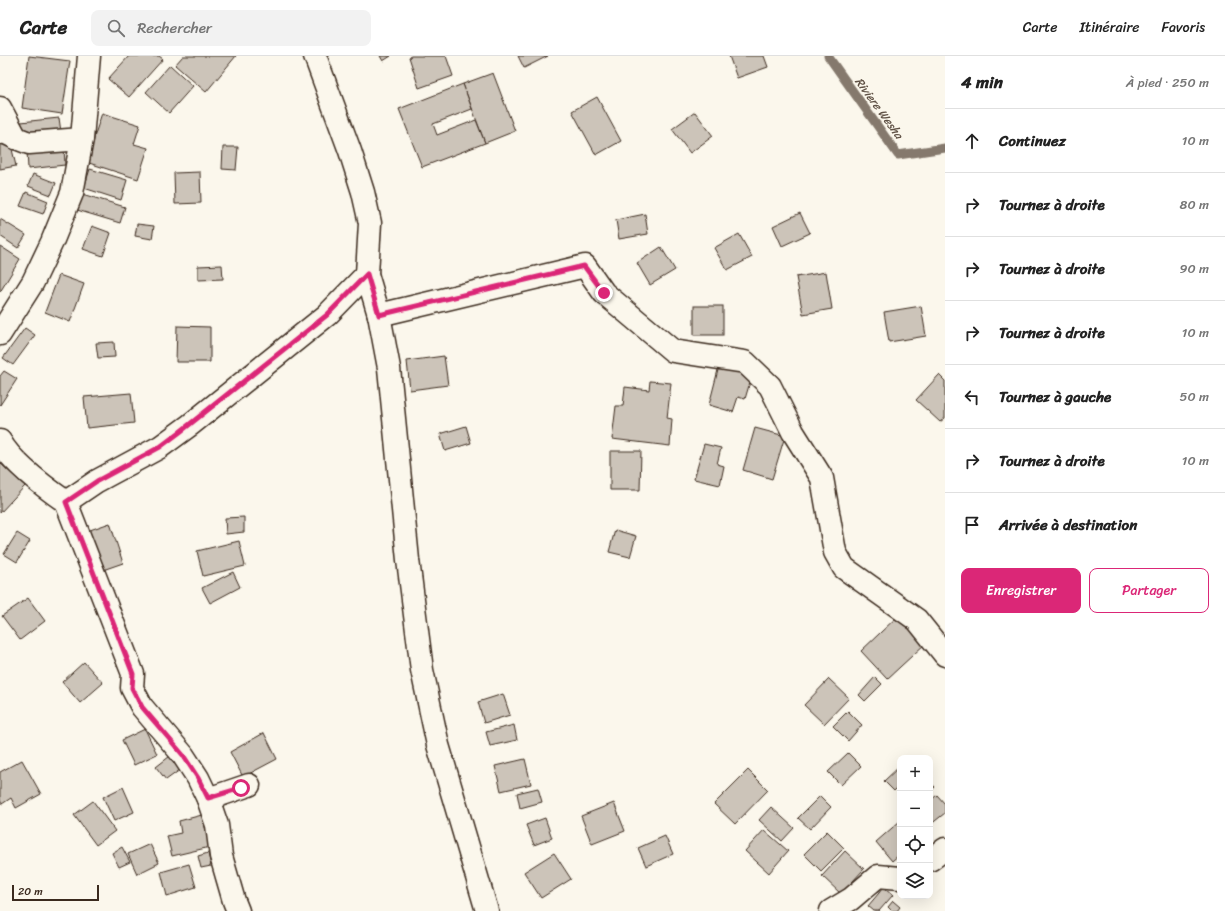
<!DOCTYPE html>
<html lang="fr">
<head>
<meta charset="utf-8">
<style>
	body { margin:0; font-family:Sriracha,sans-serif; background:#f2f2f2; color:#222 }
	.controls { position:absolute; right:12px; bottom:12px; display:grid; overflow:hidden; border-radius:8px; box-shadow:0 4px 16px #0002 }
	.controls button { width:36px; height:36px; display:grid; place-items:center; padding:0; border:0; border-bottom:1px solid #e0e0e0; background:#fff; color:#222; font:20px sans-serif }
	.scale { position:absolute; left:12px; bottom:10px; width:87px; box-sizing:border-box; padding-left:4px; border:2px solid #3b2a1e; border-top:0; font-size:11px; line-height:14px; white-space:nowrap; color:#3b2a1e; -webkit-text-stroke:3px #fbf7ec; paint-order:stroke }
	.stop { position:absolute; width:12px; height:12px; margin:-9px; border:3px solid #db2777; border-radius:50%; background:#fff }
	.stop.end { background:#db2777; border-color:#fff; box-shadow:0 1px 4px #0008 }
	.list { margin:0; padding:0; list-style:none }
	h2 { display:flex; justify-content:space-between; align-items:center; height:52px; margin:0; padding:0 16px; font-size:17px }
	h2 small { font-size:13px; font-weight:400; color:#767676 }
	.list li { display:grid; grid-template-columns:26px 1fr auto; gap:12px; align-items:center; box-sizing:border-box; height:64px; padding:0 16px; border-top:1px solid #e0e0e0 }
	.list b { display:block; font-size:15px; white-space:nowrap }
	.list em { font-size:13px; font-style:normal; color:#767676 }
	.actions { display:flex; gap:8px; padding:12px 16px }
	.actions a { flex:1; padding:9px 0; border:1px solid #db2777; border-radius:8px; text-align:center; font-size:14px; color:#db2777 }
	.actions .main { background:#db2777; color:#fff }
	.icon { flex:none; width:22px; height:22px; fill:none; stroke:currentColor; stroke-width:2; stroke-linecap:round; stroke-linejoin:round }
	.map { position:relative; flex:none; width:945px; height:855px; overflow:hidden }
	header { display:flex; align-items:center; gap:24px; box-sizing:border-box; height:56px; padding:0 20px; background:#fff; border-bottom:1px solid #e0e0e0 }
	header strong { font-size:19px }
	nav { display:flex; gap:22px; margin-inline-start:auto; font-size:14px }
	.search { width:280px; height:36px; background:#f2f2f2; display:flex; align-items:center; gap:10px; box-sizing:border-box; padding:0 14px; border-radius:8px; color:#767676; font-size:15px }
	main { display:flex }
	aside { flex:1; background:#fff }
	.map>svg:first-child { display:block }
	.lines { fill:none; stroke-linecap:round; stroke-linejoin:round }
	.stream { stroke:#85796d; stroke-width:9 }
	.building { fill:#ccc4b9; stroke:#3b2a1e }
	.minor-casing { stroke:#3b2a1e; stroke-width:25 }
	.minor { stroke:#fbf7ec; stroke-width:22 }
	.route { stroke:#db2777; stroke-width:5 }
	.labels { text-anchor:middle; stroke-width:3; stroke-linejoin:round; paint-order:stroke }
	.water-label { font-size:12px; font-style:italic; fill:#605246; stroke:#fbf7ec }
</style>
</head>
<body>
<header>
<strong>Carte</strong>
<div class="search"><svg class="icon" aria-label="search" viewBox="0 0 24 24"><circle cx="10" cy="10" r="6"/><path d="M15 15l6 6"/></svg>Rechercher</div>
<nav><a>Carte</a><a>Itinéraire</a><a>Favoris</a></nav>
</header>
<main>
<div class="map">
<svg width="945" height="855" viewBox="0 0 945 855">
	<rect width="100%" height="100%" fill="#fbf7ec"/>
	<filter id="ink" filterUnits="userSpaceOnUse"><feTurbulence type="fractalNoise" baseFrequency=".025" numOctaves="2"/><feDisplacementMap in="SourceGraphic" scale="8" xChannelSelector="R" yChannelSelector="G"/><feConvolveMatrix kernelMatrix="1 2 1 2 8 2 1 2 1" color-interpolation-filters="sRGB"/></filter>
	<g filter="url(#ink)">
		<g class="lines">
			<polyline class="stream" points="828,0 898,99 945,92"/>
		</g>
		<g class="building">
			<polygon points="29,0 70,5 62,58 22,52"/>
			<polygon points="129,0 159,0 163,3 129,41 108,23"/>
			<polygon points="183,0 236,0 206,36 175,9"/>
			<polygon points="380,0 391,0 383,5"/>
			<polygon points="411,0 446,0 453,20 419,32 409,1"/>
			<polygon points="518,0 548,0 524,12"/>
			<polygon points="729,0 764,0 768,11 737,22"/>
			<polygon points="170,9 193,30 169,57 146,36"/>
			<polygon points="493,17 515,75 485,87 463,28"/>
			<polygon points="463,28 472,53 433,68 437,79 476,64 485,87 422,111 399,53"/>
			<polygon points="597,41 621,85 596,99 572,55"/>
			<polygon points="695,56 713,80 690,97 672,73"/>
			<polygon points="102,57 140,69 134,88 148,92 138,123 86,106"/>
			<polygon points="59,62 61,76 22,80 21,66"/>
			<polygon points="10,85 16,110 0,113 0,87"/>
			<polygon points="64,91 65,109 28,113 27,94"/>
			<polygon points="223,91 238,91 236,114 222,113"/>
			<polygon points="90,113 127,124 121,144 84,132"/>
			<polygon points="200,116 201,147 175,148 174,117"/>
			<polygon points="33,118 56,127 51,139 28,130"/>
			<polygon points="26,136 48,145 43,158 20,150"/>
			<polygon points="82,138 125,151 120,167 77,154"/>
			<polygon points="800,157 810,177 782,190 773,170"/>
			<polygon points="645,158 648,178 619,183 616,164"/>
			<polygon points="0,163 26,179 18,192 0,180"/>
			<polygon points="137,168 154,170 152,183 135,180"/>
			<polygon points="92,170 111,177 103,200 83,193"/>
			<polygon points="739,178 752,201 727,214 714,192"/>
			<polygon points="0,190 20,203 0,236"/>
			<polygon points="661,191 675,214 650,229 637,207"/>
			<polygon points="222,209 223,223 198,224 198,210"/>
			<polygon points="826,216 832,253 803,258 796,221"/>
			<polygon points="59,219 84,228 70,266 45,256"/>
			<rect x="694" y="250" width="29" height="29"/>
			<polygon points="921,250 926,280 889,286 884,256"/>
			<polygon points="177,270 210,271 210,306 176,306"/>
			<polygon points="25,272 35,279 13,309 3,302"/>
			<polygon points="114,286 115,301 98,302 96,287"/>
			<polygon points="444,300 448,329 410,334 407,305"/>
			<polygon points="719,310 752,319 745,343 738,341 733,356 709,349"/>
			<polygon points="4,315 17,323 0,349 0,320"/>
			<polygon points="939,319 945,325 945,362 940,366 916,344"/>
			<polygon points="650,325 671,327 667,362 672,363 670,390 612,383 616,350 623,350 625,331 649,334"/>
			<polygon points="131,337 134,367 87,372 84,341"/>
			<polygon points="466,370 471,387 445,395 440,378"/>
			<polygon points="755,372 785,380 772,423 743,414"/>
			<polygon points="704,388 721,392 717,408 724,410 720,429 694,423"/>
			<polygon points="610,395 641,395 640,434 610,434"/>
			<polygon points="0,407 25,430 0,457"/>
			<polygon points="244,461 244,476 226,478 225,462"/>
			<polygon points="110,467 123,507 100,515 87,475"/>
			<polygon points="615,474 636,480 630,501 609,496"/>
			<polygon points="17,477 30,485 17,506 4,498"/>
			<polygon points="239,485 245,510 203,520 197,495"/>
			<polygon points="233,516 240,531 210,547 202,532"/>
			<polygon points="28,542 45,565 20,584 2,560"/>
			<polygon points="899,559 926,587 887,623 861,595"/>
			<polygon points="84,606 103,627 80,647 62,626"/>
			<polygon points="875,621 882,628 865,645 859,639"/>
			<polygon points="829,623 849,642 824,668 804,649"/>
			<polygon points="503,638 510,659 484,667 478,646"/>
			<polygon points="848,655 862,669 848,685 833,670"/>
			<polygon points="514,669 517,684 490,690 486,676"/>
			<polygon points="145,673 157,698 134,709 122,684"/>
			<polygon points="264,677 277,703 243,721 230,696"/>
			<polygon points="174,697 184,711 166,724 156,711"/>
			<polygon points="848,697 861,710 841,729 828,716"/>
			<polygon points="525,703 531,728 501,735 495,710"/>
			<polygon points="22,704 41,738 16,752 11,742 2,748 0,744 0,716"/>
			<polygon points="900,710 900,729 894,735 884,725"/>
			<polygon points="748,714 768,734 735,768 714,748"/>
			<polygon points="930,726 935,731 930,736"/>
			<polygon points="123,731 134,756 114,765 103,741"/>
			<polygon points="538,732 542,746 520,752 517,737"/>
			<polygon points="937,739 945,748 945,757 930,769 930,745"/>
			<polygon points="820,740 831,751 810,773 798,762"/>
			<polygon points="93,745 115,775 96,789 74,759"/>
			<polygon points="614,747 625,775 592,788 581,760"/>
			<polygon points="771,751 794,772 782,785 759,764"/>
			<polygon points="202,759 210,791 172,800 167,780 181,777 179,765"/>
			<polygon points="545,762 552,782 534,789 526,769"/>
			<polygon points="900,765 900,798 892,805 876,786"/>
			<polygon points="764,774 788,795 769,817 745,795"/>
			<polygon points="827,775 844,792 821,815 804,798"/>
			<polygon points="665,780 673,798 646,810 638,792"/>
			<polygon points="150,788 159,807 137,818 128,798"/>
			<polygon points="122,791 130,806 119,811 112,797"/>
			<polygon points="845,795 864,813 841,838 822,820"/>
			<polygon points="208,797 211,810 201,812 198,800"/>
			<polygon points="554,797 571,823 541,842 524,816"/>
			<polygon points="189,808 196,831 167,840 161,816"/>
			<polygon points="884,831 893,839 879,855 874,855 868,850"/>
			<polygon points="893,845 900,851 897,855 892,855 888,851"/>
		</g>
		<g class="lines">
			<g class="minor-casing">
				<g id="minor">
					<polyline points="315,0 350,95 363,136 370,167 367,218 379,259 389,312 408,504 422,614 438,689 487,855"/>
					<polyline points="0,52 16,82"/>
					<polyline points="0,77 4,76 16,82 29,87 82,83"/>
					<polyline points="379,259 585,210 604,237 673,295 745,306 770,330 793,376 822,422 835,496 844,512 917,564 945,599"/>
					<polyline points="0,278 33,226 52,186 72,137 82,83 89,0"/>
					<path d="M 0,385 C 12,407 46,432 66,446 L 97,425 L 160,391 L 190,369 L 327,259 L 367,218"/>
					<polyline points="66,446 133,618 132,632 142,651 183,699 198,722 208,743 217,769 221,800 234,845 238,855"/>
					<polyline points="208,743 249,729"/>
					<polyline points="930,804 945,793"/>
					<polyline points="831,855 851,843 878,820 900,822"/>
				</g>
			</g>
			<use href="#minor" class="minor"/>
		</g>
	</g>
	<g class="lines" filter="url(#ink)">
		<polyline class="route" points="241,732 208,742 198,722 183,699 142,651 132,632 133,618 66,446 97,425 160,391 180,376 327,259 367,218 379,259 584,210 604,237"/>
	</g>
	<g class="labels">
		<g class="water-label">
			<text transform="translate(879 52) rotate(54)" y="4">Riviere Wesha</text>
		</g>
	</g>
</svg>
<div class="controls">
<button>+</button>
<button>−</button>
<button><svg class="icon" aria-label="locate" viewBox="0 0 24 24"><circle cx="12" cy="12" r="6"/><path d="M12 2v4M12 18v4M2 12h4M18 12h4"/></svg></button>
<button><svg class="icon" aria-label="layers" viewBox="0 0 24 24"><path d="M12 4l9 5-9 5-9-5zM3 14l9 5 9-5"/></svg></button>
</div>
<div class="scale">20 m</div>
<div class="stop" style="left:241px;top:732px"></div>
<div class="stop end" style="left:604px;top:237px"></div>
</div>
<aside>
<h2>4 min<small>À pied · 250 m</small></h2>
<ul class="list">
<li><svg class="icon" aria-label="ahead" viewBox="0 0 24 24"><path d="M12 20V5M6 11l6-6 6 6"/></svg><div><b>Continuez</b></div><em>10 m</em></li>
<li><svg class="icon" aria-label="right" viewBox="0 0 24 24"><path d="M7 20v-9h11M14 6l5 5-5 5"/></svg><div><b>Tournez à droite</b></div><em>80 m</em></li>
<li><svg class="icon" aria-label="right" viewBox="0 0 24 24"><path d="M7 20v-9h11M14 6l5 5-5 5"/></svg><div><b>Tournez à droite</b></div><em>90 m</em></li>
<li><svg class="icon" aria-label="right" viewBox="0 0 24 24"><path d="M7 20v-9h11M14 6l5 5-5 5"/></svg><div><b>Tournez à droite</b></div><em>10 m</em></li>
<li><svg class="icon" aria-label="left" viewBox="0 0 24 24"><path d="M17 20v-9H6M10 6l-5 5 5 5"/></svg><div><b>Tournez à gauche</b></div><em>50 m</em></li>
<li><svg class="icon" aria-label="right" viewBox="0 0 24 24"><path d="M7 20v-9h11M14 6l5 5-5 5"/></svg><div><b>Tournez à droite</b></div><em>10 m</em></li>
<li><svg class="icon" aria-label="arrive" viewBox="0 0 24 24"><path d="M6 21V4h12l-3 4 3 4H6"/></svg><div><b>Arrivée à destination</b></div></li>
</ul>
<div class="actions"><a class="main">Enregistrer</a><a>Partager</a></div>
</aside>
</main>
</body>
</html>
